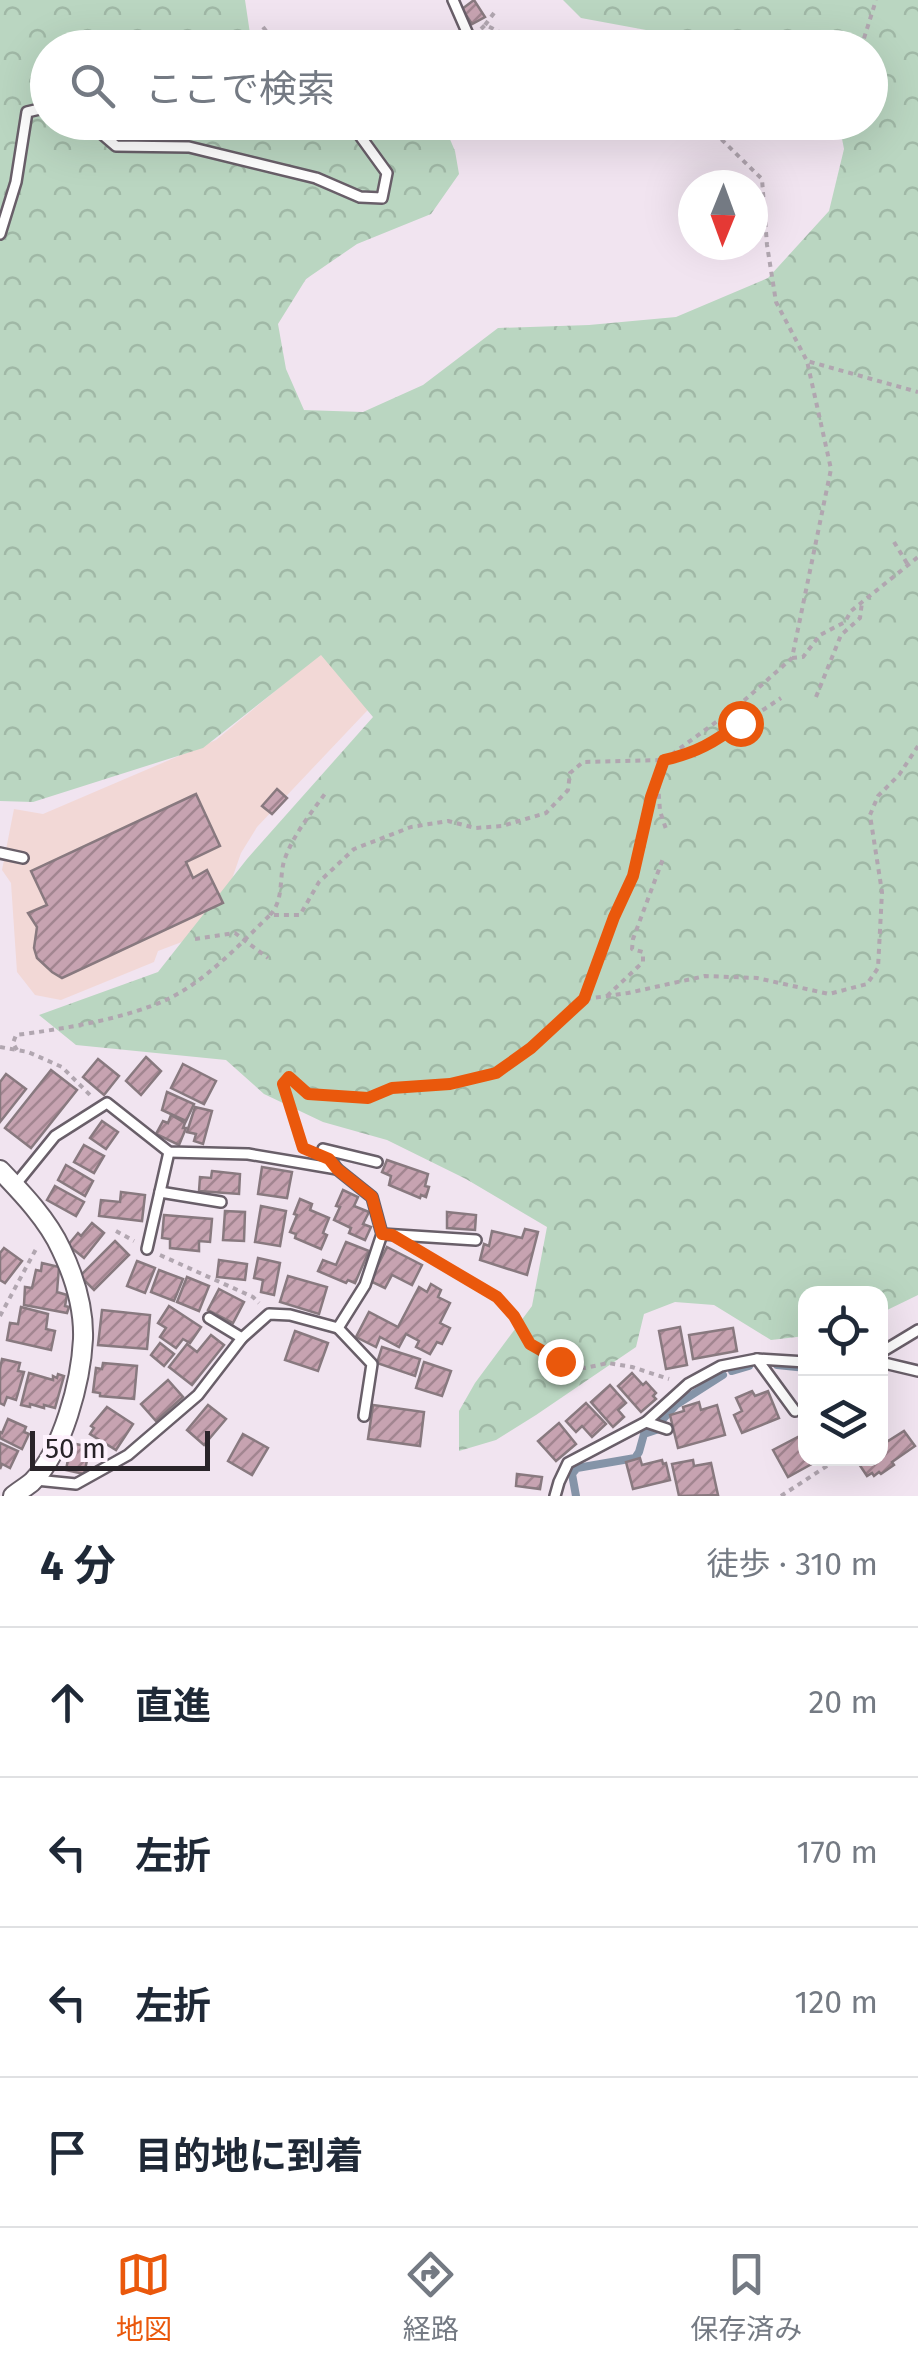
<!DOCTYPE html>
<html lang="ja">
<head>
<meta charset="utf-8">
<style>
	body { margin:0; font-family:"Fira Sans","Noto Sans JP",sans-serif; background:#f2f2f3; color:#1f2937 }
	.controls { position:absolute; right:30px; bottom:30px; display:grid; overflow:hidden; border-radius:20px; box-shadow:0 10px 40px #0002 }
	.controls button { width:90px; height:90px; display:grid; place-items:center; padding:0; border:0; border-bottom:2px solid #e0e1e3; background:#fff; color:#1f2937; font:50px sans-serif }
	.compass { position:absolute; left:678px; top:170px; width:90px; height:90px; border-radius:50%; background:#fff; box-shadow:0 10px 40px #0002; rotate:181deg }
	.scale { position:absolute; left:30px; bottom:25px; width:180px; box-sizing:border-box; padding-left:10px; border:5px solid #292429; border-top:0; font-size:28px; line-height:35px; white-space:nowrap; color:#292429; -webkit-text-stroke:8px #fef2fd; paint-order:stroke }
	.stop { position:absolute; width:30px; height:30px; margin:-22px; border:8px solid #ea580c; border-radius:50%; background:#fff }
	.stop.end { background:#ea580c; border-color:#fff; box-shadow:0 2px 10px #0008 }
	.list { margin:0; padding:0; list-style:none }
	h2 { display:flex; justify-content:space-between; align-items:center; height:130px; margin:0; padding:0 40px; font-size:42px }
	h2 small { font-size:32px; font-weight:400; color:#747a83 }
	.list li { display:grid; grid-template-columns:65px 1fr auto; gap:30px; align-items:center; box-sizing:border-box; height:150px; padding:0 40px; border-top:2px solid #e0e1e3 }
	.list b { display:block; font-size:38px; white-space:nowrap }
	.list em { font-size:32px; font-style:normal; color:#747a83 }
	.icon { flex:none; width:55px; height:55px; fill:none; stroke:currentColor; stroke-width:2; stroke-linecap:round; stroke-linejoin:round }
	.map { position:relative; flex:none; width:918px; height:1496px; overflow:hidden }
	.search { position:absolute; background:#fff; box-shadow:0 10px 40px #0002; left:30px; right:30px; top:30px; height:110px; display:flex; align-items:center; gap:25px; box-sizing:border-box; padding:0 35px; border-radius:55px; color:#747a83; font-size:38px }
	.sheet { height:730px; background:#fff }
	nav { display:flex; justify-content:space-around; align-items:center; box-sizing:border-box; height:140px; border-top:2px solid #e0e1e3; background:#fff; font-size:28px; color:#747a83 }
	nav a { display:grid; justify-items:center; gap:5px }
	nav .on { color:#ea580c }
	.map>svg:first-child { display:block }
	.commercial { fill:#f2d8d6 }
	.forest { fill:url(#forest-crowns) }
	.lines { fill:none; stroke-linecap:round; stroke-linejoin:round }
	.stream { stroke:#8594a8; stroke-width:8 }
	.building { fill:url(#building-hatch); stroke:#88797f; stroke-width:2.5 }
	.service-casing { stroke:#695f69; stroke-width:14 }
	.minor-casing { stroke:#695f69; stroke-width:22 }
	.path { stroke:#b1a6b0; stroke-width:4; stroke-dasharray:5 5; stroke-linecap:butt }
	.service { stroke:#fff; stroke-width:9 }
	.minor { stroke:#fff; stroke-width:18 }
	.route { stroke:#ea580c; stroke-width:12 }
</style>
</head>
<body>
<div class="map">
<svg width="918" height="1496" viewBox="0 0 918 1496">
	<defs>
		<pattern id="forest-crowns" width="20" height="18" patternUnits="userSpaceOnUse" patternTransform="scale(2.5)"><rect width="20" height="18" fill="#bad6c1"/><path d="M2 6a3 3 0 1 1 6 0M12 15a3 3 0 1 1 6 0" fill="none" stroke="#a0b8a6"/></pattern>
		<pattern id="building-hatch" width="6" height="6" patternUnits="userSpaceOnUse" patternTransform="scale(2.5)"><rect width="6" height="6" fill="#c7a3b1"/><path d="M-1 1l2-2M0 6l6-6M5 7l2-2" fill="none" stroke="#a28590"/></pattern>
	</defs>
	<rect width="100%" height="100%" fill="#f1e4f0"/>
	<polygon class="commercial" points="338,639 381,696 257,827 241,853 224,902 195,937 158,951 154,962 61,1000 35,995 17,972 11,883 2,870 14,809 43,814 216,740"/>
	<polygon class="forest" points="0,0 245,0 252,47 48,48 48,122 443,123 455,151 459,174 431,214 357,244 306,279 278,324 286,369 304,410 363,412 423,385 498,328 589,325 676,317 768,278 829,211 844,149 839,123 870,122 870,48 738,47 581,18 563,0 918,0 918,1295 881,1313 880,1294 806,1294 805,1336 771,1340 714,1305 675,1302 644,1314 636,1347 536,1415 496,1440 459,1451 459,1411 475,1383 532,1306 547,1227 466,1179 387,1140 323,1122 264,1094 226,1060 76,1045 39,1015 158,972 247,859 373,717 321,655 203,748 33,802 0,801"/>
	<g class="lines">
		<g class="stream">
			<polyline points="777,1365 806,1368"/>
			<polyline points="732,1371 749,1366"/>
			<polyline points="662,1420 676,1405 723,1375"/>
			<polyline points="576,1496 572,1474 577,1468 635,1458 639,1452 644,1434 656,1430"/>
		</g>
	</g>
	<g class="building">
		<polygon points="474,0 485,17 472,24 462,9"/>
		<polygon points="277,789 287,798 272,814 262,806"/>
		<polygon points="196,794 220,846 186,862 193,878 207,870 223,903 62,978 52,972 37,958 34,948 37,927 28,913 47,905 31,871"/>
		<polygon points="146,1057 161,1071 141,1095 126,1081"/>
		<polygon points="98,1059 119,1076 104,1095 83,1077"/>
		<polygon points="183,1064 216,1081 204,1104 171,1088"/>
		<polygon points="51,1070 77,1090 31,1148 5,1128"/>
		<polygon points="6,1074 26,1089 0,1122 0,1082"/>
		<polygon points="167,1092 194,1104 186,1121 162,1110"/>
		<polygon points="195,1107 212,1111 203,1144 194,1141 196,1134 187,1132"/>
		<polygon points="171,1115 185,1123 183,1128 186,1128 179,1145 156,1134 163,1121 168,1123"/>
		<polygon points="102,1121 118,1132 106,1149 90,1138"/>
		<polygon points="84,1145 104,1156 94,1173 74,1162"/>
		<polygon points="387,1160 428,1174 425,1186 429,1187 426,1197 421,1195 420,1198 389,1185 391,1176 382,1172"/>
		<polygon points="66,1165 93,1181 85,1196 58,1180"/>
		<polygon points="262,1167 292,1172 287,1198 258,1194"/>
		<polygon points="212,1171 240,1174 239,1194 199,1191 200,1177 211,1178"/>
		<polygon points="55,1186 84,1202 76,1216 47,1200"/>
		<polygon points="343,1190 358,1197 354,1206 369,1212 363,1224 371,1227 365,1240 349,1233 351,1228 334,1220 340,1207 336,1206"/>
		<polygon points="121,1192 145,1195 142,1221 99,1216 101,1200 120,1202"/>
		<polygon points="300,1199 312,1204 310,1210 329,1218 323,1233 327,1235 321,1249 295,1238 296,1234 290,1232 297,1215 294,1214"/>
		<polygon points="261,1206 286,1211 280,1246 255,1242"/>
		<polygon points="225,1211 245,1212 244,1241 223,1240"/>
		<polygon points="447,1212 476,1215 475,1230 447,1228"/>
		<polygon points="164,1215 212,1219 210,1242 199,1241 199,1251 170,1248 170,1239 162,1238"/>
		<polygon points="92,1223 104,1233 84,1258 68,1245 78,1233 81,1236"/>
		<polygon points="525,1229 538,1232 527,1275 480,1260 484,1244 489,1246 492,1231 522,1238"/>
		<polygon points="115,1241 129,1255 94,1290 80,1276"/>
		<polygon points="346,1242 369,1251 355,1283 348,1280 346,1283 318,1271 323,1260 336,1265"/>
		<polygon points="387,1247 422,1265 412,1285 392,1275 385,1288 370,1281"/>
		<polygon points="4,1248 22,1261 5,1283 0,1280 0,1253"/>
		<polygon points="258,1258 280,1263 274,1295 261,1292 263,1280 254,1278"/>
		<polygon points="219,1260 247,1264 245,1280 217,1277"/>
		<polygon points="137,1261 155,1268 145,1293 127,1286"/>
		<polygon points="42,1263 59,1267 57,1292 67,1295 65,1306 69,1307 67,1313 24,1305 25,1287 32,1288 36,1270 41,1271"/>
		<polygon points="159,1270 183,1279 174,1301 151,1292"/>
		<polygon points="288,1276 327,1287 319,1314 280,1302"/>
		<polygon points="187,1277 209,1286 199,1311 177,1302"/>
		<polygon points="431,1284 441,1290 438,1297 450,1303 440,1323 450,1328 442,1344 437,1342 430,1354 416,1347 419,1341 406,1334 399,1347 380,1337 376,1347 356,1337 369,1312 398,1327 419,1287 427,1292"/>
		<polygon points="219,1289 244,1302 233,1323 208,1310"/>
		<polygon points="169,1306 201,1327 190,1343 183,1339 176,1348 160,1337 166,1328 158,1323"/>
		<polygon points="21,1307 48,1314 46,1329 55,1331 51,1350 7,1340 10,1323 18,1324"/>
		<polygon points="102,1310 150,1315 147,1349 98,1345"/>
		<polygon points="680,1327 687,1365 666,1369 659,1331"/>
		<polygon points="733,1328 737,1351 693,1359 689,1335"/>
		<polygon points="295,1331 328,1343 318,1371 285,1360"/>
		<polygon points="211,1335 224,1345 192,1385 169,1367 187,1344 197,1352"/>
		<polygon points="160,1343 174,1354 164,1366 151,1355"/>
		<polygon points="382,1347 420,1359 415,1376 377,1363"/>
		<polygon points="2,1359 20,1363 18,1371 24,1372 16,1400 7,1397 4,1405 0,1403 0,1369"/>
		<polygon points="424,1362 451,1371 442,1396 416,1388"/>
		<polygon points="103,1363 137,1366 134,1399 100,1396 100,1393 93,1392 96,1368 102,1369"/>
		<polygon points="29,1373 53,1380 53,1376 57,1378 58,1374 64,1376 55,1408 44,1405 44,1408 30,1404 30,1407 21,1405"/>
		<polygon points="632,1373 643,1385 646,1382 656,1393 653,1396 656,1399 641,1412 618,1386"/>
		<polygon points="168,1380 183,1397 156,1421 141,1404"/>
		<polygon points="610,1385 626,1403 618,1410 624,1417 613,1427 591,1402"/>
		<polygon points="752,1391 755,1396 768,1391 779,1418 742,1433 734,1415 742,1411 736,1398"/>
		<polygon points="699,1402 701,1410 717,1405 725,1435 678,1448 670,1415 684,1411 683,1407"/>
		<polygon points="586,1403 606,1424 592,1437 582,1426 576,1432 566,1421"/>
		<polygon points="208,1405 226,1419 204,1445 187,1430"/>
		<polygon points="373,1405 424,1412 420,1446 368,1439"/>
		<polygon points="107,1407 133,1424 116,1450 90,1434 94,1428 91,1426"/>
		<polygon points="8,1419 26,1427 24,1432 29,1434 22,1449 0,1438 0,1432 2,1433"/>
		<polygon points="559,1423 576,1444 556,1461 538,1441"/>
		<polygon points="880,1431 888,1441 904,1431 915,1446 892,1462 894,1465 881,1474 879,1472 874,1476 872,1473 867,1476 855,1458 880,1458"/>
		<polygon points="243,1434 268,1448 252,1475 228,1461"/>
		<polygon points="800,1436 806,1445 806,1458 819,1460 788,1477 773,1450"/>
		<polygon points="0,1443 18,1451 10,1468 2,1464 0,1469"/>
		<polygon points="71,1443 90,1447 84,1474 66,1470"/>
		<polygon points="640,1458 642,1465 662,1460 663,1464 666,1463 670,1480 633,1489 626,1462"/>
		<polygon points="693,1460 694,1466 711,1463 718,1495 679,1496 672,1464"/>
		<polygon points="517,1474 542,1477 540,1489 516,1486"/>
	</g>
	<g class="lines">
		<g class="service-casing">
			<g id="service">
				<polyline points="453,0 474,48"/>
				<polyline points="88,122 116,146 189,147 316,178 360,197 382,198 387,173 358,133 354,122"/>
				<polyline points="0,234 16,182 27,112 48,107"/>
				<polyline points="0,853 23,858"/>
				<polyline points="337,1169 323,1149 377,1162"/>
				<polyline points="16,1184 55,1136 107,1103 169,1152 248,1154 337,1169 372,1197 382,1234 365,1285 338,1328 290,1315 269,1314 242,1338 198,1395 128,1455 76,1484 36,1480"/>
				<polyline points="160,1192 221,1202"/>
				<polyline points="382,1234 476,1240"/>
				<polyline points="147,1249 169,1152"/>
				<polyline points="209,1318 242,1338"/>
				<polyline points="338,1328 372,1364 364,1416"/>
				<polyline points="880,1353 918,1330"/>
				<polyline points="757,1359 795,1411"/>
				<polyline points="880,1362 918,1371"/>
				<polyline points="646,1422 667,1429"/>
				<polyline points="555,1496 559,1482 568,1463 646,1422 688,1384 721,1366 757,1359 806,1362"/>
			</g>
		</g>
		<g class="minor-casing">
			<path id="minor" d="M 0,1170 C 22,1193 48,1220 61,1249 C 74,1276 84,1309 83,1339 C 81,1381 63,1451 32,1482 C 26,1487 19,1491 13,1496"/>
		</g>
		<g class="path">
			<polyline points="485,25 497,9"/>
			<polyline points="263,27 279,48"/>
			<path d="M 481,29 L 485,25 C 493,28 500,33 507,36 C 539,47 579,41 613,48"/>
			<polyline points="861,48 876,0"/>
			<polyline points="697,122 720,138 762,179 767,245 776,302 807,361 918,392"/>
			<polyline points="720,138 762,122"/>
			<polyline points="894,542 908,565"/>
			<polyline points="792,658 803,657 820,635 845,622 851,611 918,557"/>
			<polyline points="816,697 841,635 860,618 862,602"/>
			<polyline points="658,784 660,811 667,832"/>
			<path d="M 270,915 C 284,900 279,879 284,861 C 293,835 311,813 327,791"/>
			<polyline points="195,939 235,933 268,958"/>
			<polyline points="607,996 643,962 643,952 632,949 633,939 664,856"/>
			<polyline points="586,999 628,993 705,976 757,978 829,994 867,984 878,968 882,892 870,815 878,796 899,775 918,746"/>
			<polyline points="0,1047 28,1052 62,1067 90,1095"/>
			<path d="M 17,1050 L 13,1043 L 16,1035 C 63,1029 125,1019 168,999 C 207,980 239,945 270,915 L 300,915 L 319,882 L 354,849 L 411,827 L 448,821 L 475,828 L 502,826 L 546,813 L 568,790 L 570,773 L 583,762 L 664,760 L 684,755 L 713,743 L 781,698"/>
			<polyline points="302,1147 283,1084 289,1077 308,1094 368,1099 392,1089 450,1084 496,1073 531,1049 584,999 614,917 633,876 651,797 664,760 738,706 792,658 831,469 807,361"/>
			<polyline points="116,1231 134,1241"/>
			<polyline points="423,1254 497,1297 514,1316 530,1345 560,1361 585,1368 608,1363 632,1367 669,1379"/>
			<polyline points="160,1255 253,1297 259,1303"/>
			<polyline points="0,1316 36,1249"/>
			<polyline points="781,1496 833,1462 830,1458"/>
		</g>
		<use href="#service" class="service"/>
		<use href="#minor" class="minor"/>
	</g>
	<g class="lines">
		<path class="route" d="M 560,1361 L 530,1344 L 514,1316 L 497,1297 L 392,1235 L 382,1234 L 372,1197 L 337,1169 L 329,1159 L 303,1148 L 283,1084 L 289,1077 L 308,1094 L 368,1098 L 392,1088 L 450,1084 L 496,1073 L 531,1048 L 584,999 L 614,917 L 633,876 L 651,797 L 664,760 C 696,753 715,742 740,723"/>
	</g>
</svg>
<div class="controls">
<button><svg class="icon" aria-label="locate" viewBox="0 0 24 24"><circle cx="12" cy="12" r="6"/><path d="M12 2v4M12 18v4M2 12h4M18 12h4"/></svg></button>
<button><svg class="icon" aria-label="layers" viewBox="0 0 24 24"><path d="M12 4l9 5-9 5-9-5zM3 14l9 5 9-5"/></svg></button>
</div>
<svg class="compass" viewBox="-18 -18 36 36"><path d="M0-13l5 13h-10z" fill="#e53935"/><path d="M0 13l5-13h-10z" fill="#747a83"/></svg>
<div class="scale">50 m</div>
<div class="stop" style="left:740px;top:723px"></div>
<div class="stop end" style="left:560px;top:1361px"></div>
<div class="search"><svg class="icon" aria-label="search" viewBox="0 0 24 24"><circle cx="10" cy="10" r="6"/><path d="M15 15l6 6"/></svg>ここで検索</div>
</div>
<section class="sheet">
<h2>4 分<small>徒歩 · 310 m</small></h2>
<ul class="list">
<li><svg class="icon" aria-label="ahead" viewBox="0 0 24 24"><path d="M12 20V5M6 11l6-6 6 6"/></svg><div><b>直進</b></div><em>20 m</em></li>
<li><svg class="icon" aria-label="left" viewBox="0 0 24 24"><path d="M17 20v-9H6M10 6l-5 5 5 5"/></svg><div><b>左折</b></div><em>170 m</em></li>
<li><svg class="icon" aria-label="left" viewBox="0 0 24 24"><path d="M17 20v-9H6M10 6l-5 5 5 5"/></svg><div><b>左折</b></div><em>120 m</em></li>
<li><svg class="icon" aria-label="arrive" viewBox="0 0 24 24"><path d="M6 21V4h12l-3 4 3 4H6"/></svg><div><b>目的地に到着</b></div></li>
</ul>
</section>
<nav>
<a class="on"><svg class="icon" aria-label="map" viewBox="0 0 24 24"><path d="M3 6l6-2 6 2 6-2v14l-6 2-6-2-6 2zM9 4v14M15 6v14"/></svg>地図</a>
<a><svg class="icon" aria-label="directions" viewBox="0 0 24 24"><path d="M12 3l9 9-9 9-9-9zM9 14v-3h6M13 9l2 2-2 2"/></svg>経路</a>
<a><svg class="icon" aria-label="saved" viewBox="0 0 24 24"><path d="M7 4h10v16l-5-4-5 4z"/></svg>保存済み</a>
</nav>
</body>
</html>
